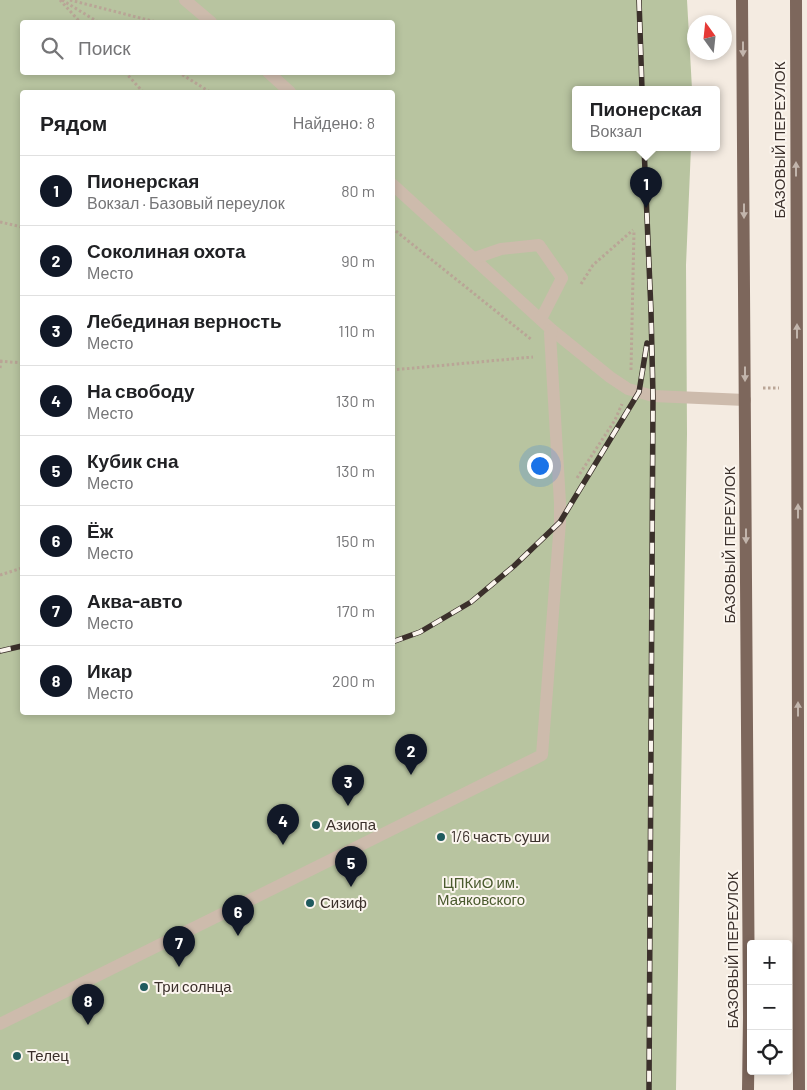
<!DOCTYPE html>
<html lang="ru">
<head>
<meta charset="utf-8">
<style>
	body { margin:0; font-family:Barlow,sans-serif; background:#f6f6f6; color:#202124 }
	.controls { position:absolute; right:15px; bottom:15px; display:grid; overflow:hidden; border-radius:5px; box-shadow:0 2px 8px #0003 }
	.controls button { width:45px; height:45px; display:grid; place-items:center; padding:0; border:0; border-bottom:1px solid #e0e0e0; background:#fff; color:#202124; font:25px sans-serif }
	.compass { position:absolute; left:687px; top:15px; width:45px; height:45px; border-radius:50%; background:#fff; box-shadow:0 2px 8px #0003; rotate:345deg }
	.you { position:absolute; left:539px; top:465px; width:18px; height:18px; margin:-12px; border:4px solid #fff; border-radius:50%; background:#1a73e8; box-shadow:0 0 0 8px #1a73e833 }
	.badge { display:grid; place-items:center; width:32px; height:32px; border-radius:50%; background:#111827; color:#fff; font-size:16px; font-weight:700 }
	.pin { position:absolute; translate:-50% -41px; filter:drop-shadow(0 1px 2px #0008) }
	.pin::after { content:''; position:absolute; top:26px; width:18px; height:15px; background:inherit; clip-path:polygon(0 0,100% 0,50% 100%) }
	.popup { position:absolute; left:572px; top:86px; width:148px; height:65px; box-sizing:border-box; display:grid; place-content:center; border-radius:5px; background:#fff; filter:drop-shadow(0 1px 4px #0005); font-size:16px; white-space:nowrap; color:#757577 }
	.popup b { font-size:19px; color:#202124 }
	.popup::after { content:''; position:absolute; left:50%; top:100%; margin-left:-10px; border:10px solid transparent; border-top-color:#fff }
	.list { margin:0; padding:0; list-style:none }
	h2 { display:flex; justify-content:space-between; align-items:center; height:65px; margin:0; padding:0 20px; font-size:21px }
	h2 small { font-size:16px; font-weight:400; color:#757577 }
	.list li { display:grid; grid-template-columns:32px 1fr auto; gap:15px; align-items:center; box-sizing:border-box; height:70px; padding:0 20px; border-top:1px solid #e0e0e0 }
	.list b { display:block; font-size:19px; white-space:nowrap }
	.list p { margin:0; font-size:16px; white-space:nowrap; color:#757577 }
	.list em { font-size:16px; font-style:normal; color:#757577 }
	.icon { flex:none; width:28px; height:28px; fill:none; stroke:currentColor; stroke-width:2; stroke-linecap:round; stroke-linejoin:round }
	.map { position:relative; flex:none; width:807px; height:1090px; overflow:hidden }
	.search { position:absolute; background:#fff; box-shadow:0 2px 8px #0003; left:20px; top:20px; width:375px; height:55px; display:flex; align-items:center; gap:12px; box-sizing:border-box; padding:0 18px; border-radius:5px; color:#757577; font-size:19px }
	.panel { position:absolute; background:#fff; box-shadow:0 2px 8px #0003; left:20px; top:90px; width:375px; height:625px; border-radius:5px }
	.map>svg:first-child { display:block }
	.green { fill:#b8c4a0; fill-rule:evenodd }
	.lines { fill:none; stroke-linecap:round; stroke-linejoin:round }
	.path { stroke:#b9a596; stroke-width:3; stroke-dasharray:2.5 2.5; stroke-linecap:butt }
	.service { stroke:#cdbbac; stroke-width:12 }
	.pedestrian { stroke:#cdbbac; stroke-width:12 }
	.primary { stroke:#7d675c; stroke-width:12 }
	.rail-casing { stroke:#3b302b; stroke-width:5.5 }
	.rail { stroke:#fbf5ee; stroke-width:4; stroke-dasharray:11; stroke-linecap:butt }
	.oneway { fill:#c2b5ac }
	.poi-dot { fill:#1f5a5e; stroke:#fbf5ee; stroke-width:2 }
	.labels { text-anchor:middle; stroke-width:4; stroke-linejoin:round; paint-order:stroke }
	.street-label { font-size:15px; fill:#3b302b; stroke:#fbf5ee }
	.poi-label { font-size:15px; fill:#3b302b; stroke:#fbf5ee; text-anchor:start }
	.park-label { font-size:15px; fill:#4a5a2e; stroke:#fbf5ee }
</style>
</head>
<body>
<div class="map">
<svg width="807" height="1090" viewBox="0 0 807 1090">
	<rect width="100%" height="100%" fill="#f4ebe1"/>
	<path class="green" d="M 0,0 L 687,0 L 692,89 L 576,89 L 576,147 L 691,147 L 686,265 L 687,434 L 676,1090 L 0,1090 ZM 22,22 L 392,22 L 392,72 L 22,72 ZM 22,92 L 392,92 L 392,712 L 22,712 Z"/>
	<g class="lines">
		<g class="path">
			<polyline points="60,0 80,22"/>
			<polyline points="62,0 98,22"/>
			<polyline points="70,0 156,22"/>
			<polyline points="125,72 143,92"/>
			<polyline points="178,72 210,92"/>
			<polyline points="0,222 22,227"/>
			<polyline points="392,228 532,340"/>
			<polyline points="581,284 593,265 633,230"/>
			<polyline points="0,361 22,363"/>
			<polyline points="0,368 1,361"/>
			<polyline points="392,370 533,357"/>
			<polyline points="631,370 634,230"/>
			<polyline points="763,388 779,388"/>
			<polyline points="577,478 615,420 622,404"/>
			<polyline points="0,575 22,568"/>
		</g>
		<g class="service">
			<polyline points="185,0 211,22"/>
			<polyline points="268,72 290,92"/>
			<polyline points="392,184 552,330 610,377 628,389 653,396 745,400"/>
			<polyline points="475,258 501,249 539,245 562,278 541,319"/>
		</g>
		<polyline class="pedestrian" points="0,1024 542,755 560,522 560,503 550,333 552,330"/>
		<g class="primary">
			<polyline points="742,0 749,1017 748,1090"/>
			<polyline points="796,0 799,1090"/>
		</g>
		<g class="rail-casing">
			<g id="rail">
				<polyline points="639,0 642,89"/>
				<polyline points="644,147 651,311 653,396 649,1090"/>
				<polyline points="392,642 420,632 471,602 514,566 560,522 639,392 647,343"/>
				<polyline points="0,651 22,646"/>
			</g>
		</g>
		<use href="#rail" class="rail"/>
	</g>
	<defs><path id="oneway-solid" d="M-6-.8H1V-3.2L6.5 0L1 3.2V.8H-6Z" transform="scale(1.25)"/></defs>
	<g class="oneway">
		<use href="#oneway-solid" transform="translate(743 49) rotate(90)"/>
		<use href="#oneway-solid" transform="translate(796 169) rotate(-90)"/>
		<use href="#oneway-solid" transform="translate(744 211) rotate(90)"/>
		<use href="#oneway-solid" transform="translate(797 331) rotate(-90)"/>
		<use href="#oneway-solid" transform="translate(745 374) rotate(90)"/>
		<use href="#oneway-solid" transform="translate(798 511) rotate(-90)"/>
		<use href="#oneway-solid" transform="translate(746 536) rotate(90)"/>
		<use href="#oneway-solid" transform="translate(798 709) rotate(-90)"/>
	</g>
	<g class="poi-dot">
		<circle cx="316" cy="825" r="5"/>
		<circle cx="441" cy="837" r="5"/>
		<circle cx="310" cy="903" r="5"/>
		<circle cx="144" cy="987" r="5"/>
		<circle cx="17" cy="1056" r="5"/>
	</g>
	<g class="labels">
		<g class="street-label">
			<text transform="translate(780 140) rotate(-90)" y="5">БАЗОВЫЙ ПЕРЕУЛОК</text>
			<text transform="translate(730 545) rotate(-90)" y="5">БАЗОВЫЙ ПЕРЕУЛОК</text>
			<text transform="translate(733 950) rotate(-90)" y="5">БАЗОВЫЙ ПЕРЕУЛОК</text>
		</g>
		<g class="poi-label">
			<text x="326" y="830">Азиопа</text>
			<text x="451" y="842">1/6 часть суши</text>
			<text x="320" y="908">Сизиф</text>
			<text x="154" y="992">Три солнца</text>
			<text x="27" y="1061">Телец</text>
		</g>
		<g class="park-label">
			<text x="481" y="888">ЦПКиО им.<tspan x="481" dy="17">Маяковского</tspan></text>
		</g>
	</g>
</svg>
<div class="controls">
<button>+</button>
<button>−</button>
<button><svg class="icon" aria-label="locate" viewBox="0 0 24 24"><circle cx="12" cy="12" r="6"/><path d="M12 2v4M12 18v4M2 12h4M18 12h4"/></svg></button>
</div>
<svg class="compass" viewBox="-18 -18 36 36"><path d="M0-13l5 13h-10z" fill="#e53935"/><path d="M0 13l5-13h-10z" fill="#757577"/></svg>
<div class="you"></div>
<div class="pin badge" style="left:646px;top:208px">1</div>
<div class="popup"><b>Пионерская</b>Вокзал</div>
<div class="pin badge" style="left:411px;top:775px">2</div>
<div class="pin badge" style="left:348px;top:806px">3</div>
<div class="pin badge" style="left:283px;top:845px">4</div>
<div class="pin badge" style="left:351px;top:887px">5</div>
<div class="pin badge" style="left:238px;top:936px">6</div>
<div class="pin badge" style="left:179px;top:967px">7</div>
<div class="pin badge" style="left:88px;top:1025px">8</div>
<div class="search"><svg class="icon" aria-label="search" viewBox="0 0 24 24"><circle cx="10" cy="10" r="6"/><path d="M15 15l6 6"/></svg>Поиск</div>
<section class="panel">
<h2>Рядом<small>Найдено: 8</small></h2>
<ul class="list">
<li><span class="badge">1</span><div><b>Пионерская</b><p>Вокзал · Базовый переулок</p></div><em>80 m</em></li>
<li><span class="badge">2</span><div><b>Соколиная охота</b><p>Место</p></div><em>90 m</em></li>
<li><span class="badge">3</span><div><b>Лебединая верность</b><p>Место</p></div><em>110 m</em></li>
<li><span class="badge">4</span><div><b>На свободу</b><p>Место</p></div><em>130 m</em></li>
<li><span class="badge">5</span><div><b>Кубик сна</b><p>Место</p></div><em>130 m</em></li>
<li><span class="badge">6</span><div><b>Ёж</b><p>Место</p></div><em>150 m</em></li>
<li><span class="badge">7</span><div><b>Аква-авто</b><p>Место</p></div><em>170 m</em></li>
<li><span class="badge">8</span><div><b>Икар</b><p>Место</p></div><em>200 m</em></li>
</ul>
</section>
</div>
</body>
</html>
